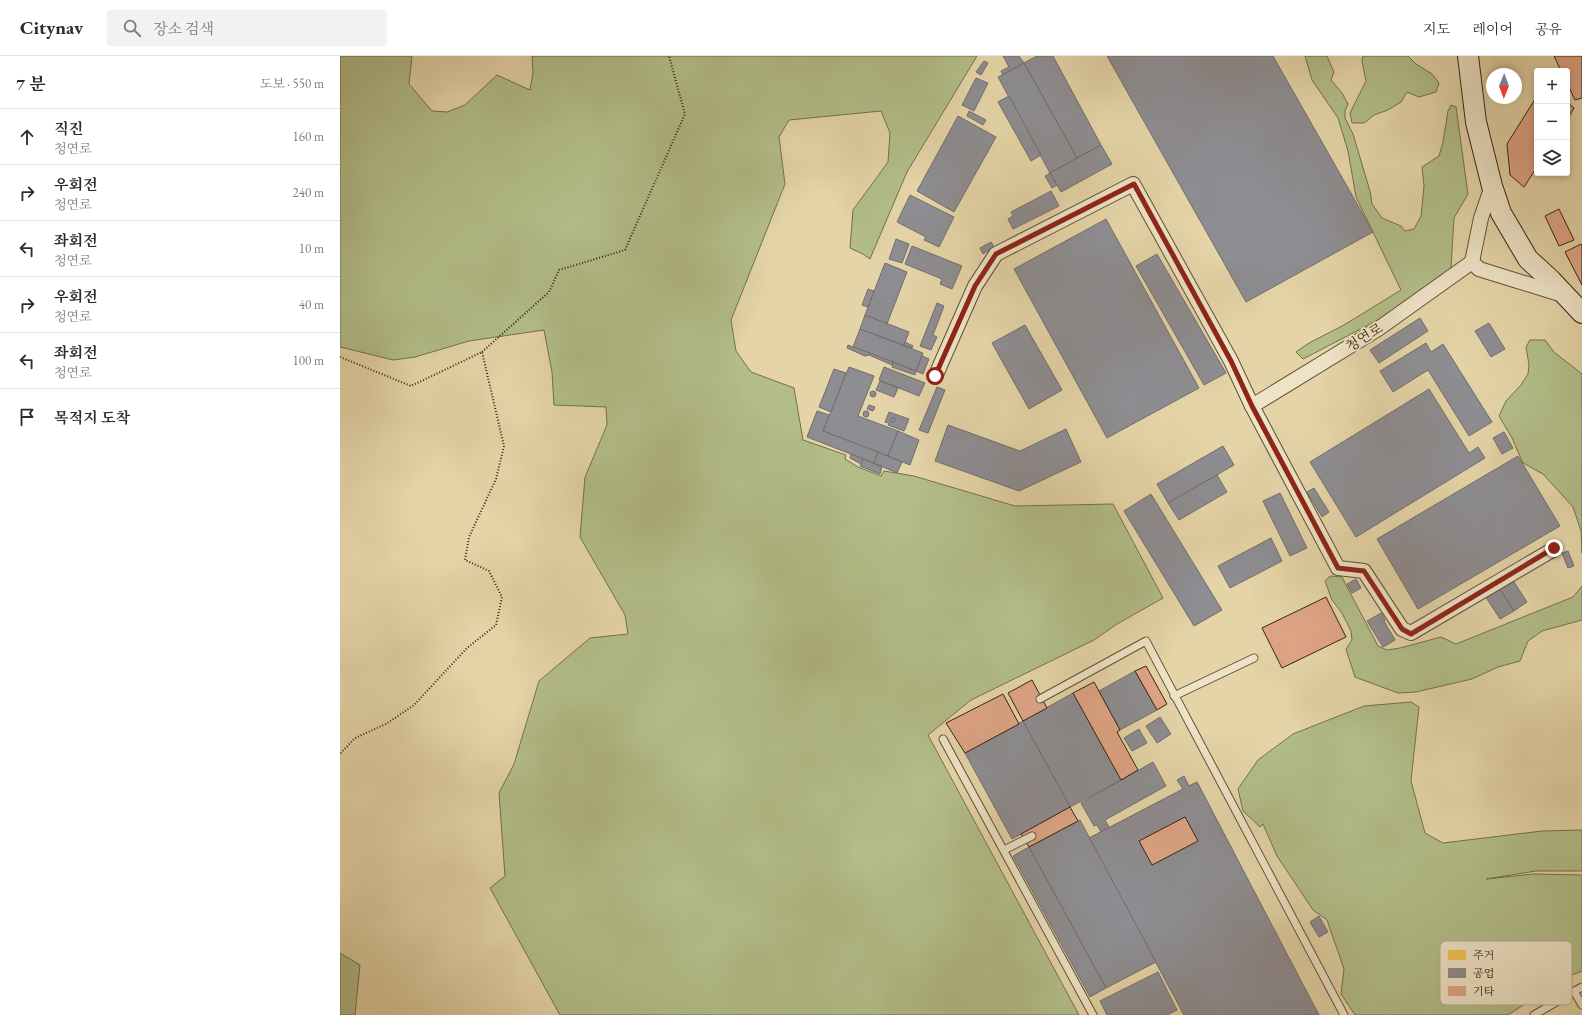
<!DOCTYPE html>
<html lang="ko">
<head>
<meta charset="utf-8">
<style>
	body { margin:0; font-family:"EB Garamond","Noto Serif KR",serif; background:#f2f2f3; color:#2b2b33 }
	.controls { position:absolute; right:12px; top:12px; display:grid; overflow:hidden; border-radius:4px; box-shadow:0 2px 6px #0003 }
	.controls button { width:36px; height:36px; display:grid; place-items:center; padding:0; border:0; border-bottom:1px solid #e1e1e2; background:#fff; color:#2b2b33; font:20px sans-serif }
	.compass { position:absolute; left:1146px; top:12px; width:36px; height:36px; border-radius:50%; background:#fff; box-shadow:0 2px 6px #0003; rotate:181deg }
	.stop { position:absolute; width:12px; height:12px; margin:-9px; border:3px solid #8f2418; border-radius:50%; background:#fff }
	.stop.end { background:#8f2418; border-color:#fff; box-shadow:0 1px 4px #0008 }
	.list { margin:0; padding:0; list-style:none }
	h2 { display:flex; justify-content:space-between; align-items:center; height:52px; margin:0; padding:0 16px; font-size:17px }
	h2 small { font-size:13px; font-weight:400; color:#7c7c81 }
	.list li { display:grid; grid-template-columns:26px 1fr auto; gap:12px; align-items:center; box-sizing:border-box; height:56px; padding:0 16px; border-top:1px solid #e1e1e2 }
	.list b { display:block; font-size:15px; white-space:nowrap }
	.list p { margin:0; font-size:13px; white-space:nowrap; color:#7c7c81 }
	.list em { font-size:13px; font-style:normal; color:#7c7c81 }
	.icon { flex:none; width:22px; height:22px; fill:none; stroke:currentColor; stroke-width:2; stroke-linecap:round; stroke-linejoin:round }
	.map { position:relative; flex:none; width:1242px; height:959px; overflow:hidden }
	header { display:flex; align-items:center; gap:24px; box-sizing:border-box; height:56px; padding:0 20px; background:#fff; border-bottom:1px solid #e1e1e2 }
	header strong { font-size:19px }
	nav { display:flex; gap:22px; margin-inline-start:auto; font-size:14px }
	.search { width:280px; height:36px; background:#f2f2f3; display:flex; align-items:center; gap:10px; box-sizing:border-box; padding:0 14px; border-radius:4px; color:#7c7c81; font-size:15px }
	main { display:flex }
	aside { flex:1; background:#fff }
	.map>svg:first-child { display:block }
	.green { fill:#b2bd89; stroke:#74704c }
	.homes { fill:#f2c14e; stroke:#ba923b }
	.industry { fill:#8d8d92; stroke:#736d6b }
	.building { fill:#dea586; stroke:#36230f }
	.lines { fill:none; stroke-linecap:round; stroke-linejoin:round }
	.lane-casing { stroke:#624f35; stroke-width:9 }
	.street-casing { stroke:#624f35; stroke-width:16 }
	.secondary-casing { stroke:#36230f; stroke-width:22 }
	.path { stroke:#36230f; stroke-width:2; stroke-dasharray:1 2; stroke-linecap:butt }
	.lane { stroke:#ede3c6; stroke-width:7 }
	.street { stroke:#ede3c6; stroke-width:14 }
	.secondary { stroke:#ede3c6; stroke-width:20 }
	.route { stroke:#8f2418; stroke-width:5 }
	.labels { text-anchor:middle; stroke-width:4; stroke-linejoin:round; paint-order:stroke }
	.street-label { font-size:14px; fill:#36230f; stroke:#ede3c6 }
	.key { fill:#ede3c6; stroke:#b6a98f; stroke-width:1 }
	.key-label { font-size:11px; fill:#36230f }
</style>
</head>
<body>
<header>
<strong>Citynav</strong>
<div class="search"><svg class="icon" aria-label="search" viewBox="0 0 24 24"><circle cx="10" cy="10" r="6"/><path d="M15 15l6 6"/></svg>장소 검색</div>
<nav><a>지도</a><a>레이어</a><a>공유</a></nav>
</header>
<main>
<aside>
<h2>7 분<small>도보 · 550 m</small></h2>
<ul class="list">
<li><svg class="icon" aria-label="ahead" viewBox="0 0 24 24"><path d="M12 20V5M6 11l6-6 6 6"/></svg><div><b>직진</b><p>청연로</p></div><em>160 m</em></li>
<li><svg class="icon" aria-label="right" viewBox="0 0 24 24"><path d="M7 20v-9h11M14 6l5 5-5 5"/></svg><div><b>우회전</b><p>청연로</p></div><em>240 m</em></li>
<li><svg class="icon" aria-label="left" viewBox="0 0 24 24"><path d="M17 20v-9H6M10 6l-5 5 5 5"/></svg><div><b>좌회전</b><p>청연로</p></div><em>10 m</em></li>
<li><svg class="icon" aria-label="right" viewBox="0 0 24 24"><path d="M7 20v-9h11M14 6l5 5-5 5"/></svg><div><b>우회전</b><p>청연로</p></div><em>40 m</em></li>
<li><svg class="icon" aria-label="left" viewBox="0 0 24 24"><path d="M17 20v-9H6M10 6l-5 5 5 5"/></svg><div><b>좌회전</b><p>청연로</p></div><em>100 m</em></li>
<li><svg class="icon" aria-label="arrive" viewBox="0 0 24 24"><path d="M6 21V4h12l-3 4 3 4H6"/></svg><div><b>목적지 도착</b></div></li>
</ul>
</aside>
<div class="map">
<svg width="1242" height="959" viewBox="0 0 1242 959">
	<rect width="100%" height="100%" fill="#e4d4a7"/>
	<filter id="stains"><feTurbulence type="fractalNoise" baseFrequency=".005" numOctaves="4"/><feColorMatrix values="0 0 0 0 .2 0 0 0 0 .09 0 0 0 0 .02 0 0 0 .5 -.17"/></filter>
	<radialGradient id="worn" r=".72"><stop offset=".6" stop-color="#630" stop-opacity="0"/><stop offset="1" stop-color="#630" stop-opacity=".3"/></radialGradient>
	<g class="green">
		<polygon points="0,0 72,0 69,28 92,55 107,56 125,49 157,19 190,34 193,16 192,0 637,0 567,116 530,203 523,198 510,192 513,154 548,106 550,77 541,55 449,64 439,81 445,128 391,264 396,295 411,316 454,332 463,384 506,399 505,403 518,411 541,420 544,415 574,420 675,450 773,448 823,542 777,568 754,584 631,644 588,679 739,959 220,959 150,832 165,820 159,737 174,708 199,625 250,582 288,578 285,559 240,481 245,421 267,369 266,351 214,349 212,316 204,274 129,285 75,301 53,304 0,291"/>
		<polygon points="965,0 987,0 994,16 991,24 1002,37 1008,48 1005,55 1005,62 1013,78 1030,135 1032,148 1042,162 1061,170 1065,175 1074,173 1081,160 1084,130 1082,111 1099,100 1103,86 1108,55 1111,49 1116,51 1128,138 1114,162 1111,212 1095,225 1040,263 963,303 956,296 969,287 1004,269 1061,234 1016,141 1008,95 998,62 972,24"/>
		<polygon points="1023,0 1068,0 1076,8 1092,18 1099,27 1096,36 1079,41 1067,36 1061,46 1048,54 1034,59 1024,67 1012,67 1010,57 1026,25 1022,5"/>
		<polygon points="1190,284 1205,284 1214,296 1242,318 1242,497 1241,475 1233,451 1203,418 1183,407 1172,382 1159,360 1166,345 1181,329 1188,318 1189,309 1186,291"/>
		<polygon points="990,520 1002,521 1038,590 1047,594 1060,592 1101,581 1116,588 1233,541 1242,530 1242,564 1202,575 1188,585 1180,605 1158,611 1132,623 1076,636 1058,637 1015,621 1006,593 1012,584 1011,575 1002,557 992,544 985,525"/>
		<polygon points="1071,646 1079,651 1071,725 1085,777 1103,787 1202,775 1242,774 1242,815 1196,815 1146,823 1193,818 1242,819 1242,915 1227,921 1168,959 1015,959 1001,938 1004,913 987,864 973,854 937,800 923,768 920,771 903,755 898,733 918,704 953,678 1024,650"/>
		<polygon points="0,897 20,909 15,959 0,959"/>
	</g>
	<polygon class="homes" points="857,726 894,797 787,853 778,835 785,831 782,825 858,785 845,761 769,800 763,791 756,795 749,782"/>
	<g class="industry">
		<polygon points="663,0 679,0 684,7 663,19 661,15 669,11"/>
		<polygon points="697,0 713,0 761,89 737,102 684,7"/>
		<polygon points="767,0 933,0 1033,176 906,246"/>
		<polygon points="644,5 648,7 641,19 636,16"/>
		<polygon points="684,7 737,102 710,117 658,21"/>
		<polygon points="636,22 648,27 634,55 622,49"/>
		<polygon points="669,40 701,99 691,105 658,46"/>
		<polygon points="629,55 646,64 643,69 627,60"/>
		<polygon points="618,60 656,81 614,156 577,135"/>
		<polygon points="761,89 772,108 721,136 710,117"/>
		<polygon points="710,117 717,129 712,132 705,120"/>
		<polygon points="711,135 719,150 673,173 668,163 673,160 671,156"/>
		<polygon points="570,139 614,161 599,191 584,184 586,181 557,166"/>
		<polygon points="766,163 859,332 767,382 674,213"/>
		<polygon points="556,183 569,188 562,207 549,203"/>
		<polygon points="651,186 654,191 643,198 640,192"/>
		<polygon points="572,190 622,210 612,233 600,228 602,223 565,208"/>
		<polygon points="817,198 886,317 864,329 796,210"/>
		<polygon points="545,207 567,216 547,268 525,259"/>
		<polygon points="528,233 534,235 528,251 522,249"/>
		<polygon points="597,247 604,250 593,279 597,281 591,294 580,290"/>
		<polygon points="525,259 569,276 564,289 520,273"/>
		<polygon points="1080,262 1088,275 1039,307 1030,294"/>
		<polygon points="1149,267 1165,293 1151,301 1135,275"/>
		<polygon points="685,269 722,334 689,353 652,287"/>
		<polygon points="520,273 583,297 576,315 513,291"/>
		<polygon points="565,286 573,290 572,292 564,289"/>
		<polygon points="1086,287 1091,296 1103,288 1152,366 1129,380 1088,314 1053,336 1040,315"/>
		<polygon points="508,289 530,297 529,299 525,300 507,292"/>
		<polygon points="530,297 553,306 552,309 529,299"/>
		<polygon points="582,300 589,303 583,318 576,315"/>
		<polygon points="553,306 576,315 575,319 552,311"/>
		<polygon points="509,311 534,320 518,360 558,375 548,400 483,375"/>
		<polygon points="544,311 585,327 579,340 539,324"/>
		<polygon points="494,313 506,317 491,356 479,351"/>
		<polygon points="540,325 558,332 554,341 536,334"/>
		<polygon points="597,331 605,334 588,377 579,374"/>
		<polygon points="1089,333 1129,397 1138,391 1145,402 1016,481 970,406"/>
		<circle cx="533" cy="338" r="3"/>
		<polygon points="529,349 535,351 533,355 527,353"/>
		<polygon points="477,355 489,359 483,375 538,396 534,407 467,381"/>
		<circle cx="526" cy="358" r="3"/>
		<polygon points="549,356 569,363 564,375 548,369 549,367 545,366"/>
		<circle cx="553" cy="364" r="2.5"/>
		<polygon points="608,369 680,395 726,373 741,406 679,435 595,405"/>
		<polygon points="558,375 579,384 570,409 548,400"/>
		<polygon points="1164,376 1173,392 1162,398 1153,382"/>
		<polygon points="883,390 894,409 828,447 817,428"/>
		<polygon points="538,396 562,406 557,417 534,407"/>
		<polygon points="511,398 523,403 521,408 510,402"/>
		<polygon points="1178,400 1220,470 1078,553 1037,483"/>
		<polygon points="523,403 542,411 540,418 520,410"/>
		<polygon points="877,419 887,436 839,464 828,447"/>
		<polygon points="974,432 989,456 982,461 967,436"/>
		<polygon points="940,437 967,492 950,500 923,445"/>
		<polygon points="811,438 882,554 854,570 784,455"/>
		<polygon points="931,482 942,505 890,532 878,510"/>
		<polygon points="1228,495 1234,510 1228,512 1222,497"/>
		<polygon points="1016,523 1021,532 1012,537 1007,528"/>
		<polygon points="1172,523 1187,546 1174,555 1159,532"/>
		<polygon points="1159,532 1174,555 1160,563 1145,540"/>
		<polygon points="1041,557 1045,564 1044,565 1055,584 1043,591 1027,565"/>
		<polygon points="795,615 817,654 780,674 759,635"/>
		<polygon points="733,637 781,724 730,751 683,665"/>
		<polygon points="820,661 831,678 817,687 806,670"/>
		<polygon points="683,665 730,751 672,783 625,697"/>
		<polygon points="799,673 807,687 792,695 784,682"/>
		<polygon points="813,706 826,730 765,764 769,771 761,776 757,769 754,770 741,747"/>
		<polygon points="844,720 849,730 857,726 979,959 844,959 749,782 843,733 837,724"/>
		<polygon points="740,764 816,906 766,932 689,791"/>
		<polygon points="689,791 766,932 750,941 673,800"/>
		<polygon points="979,860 988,876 979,881 970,866"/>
		<polygon points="818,916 837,954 827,959 767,959 760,945"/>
	</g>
	<g class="building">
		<polygon points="1214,0 1242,0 1242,42 1235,44 1227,27 1227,15 1221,15"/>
		<polygon points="1197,40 1197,111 1184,131 1170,119 1167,88"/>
		<polygon points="1227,46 1234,52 1227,64"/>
		<polygon points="1219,153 1234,184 1219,190 1205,160"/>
		<polygon points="1241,188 1242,189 1242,229 1225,196"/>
		<polygon points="986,541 1006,581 942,612 922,572"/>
		<polygon points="806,610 827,648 817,654 795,615"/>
		<polygon points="692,624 707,652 683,665 668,637"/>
		<polygon points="754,626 780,674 777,676 798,714 781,724 733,637"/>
		<polygon points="663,638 679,668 625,697 606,667"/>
		<polygon points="730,751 738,765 689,791 681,778"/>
		<polygon points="845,761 858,785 812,809 799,785"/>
	</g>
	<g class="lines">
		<g class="lane-casing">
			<g id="lane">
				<polyline points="834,640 914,602"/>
				<polyline points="700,643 806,585 1004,959"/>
				<polyline points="603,683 753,959"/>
				<polyline points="664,794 692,780"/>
				<polyline points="1234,935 1242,949"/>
				<polyline points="1194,959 1242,931"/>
			</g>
		</g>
		<g class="street-casing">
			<g id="street">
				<polyline points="1132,206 1139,213 1223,239"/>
				<polyline points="595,321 635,230 656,198 793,128 891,305 912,350 1038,273 1132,206 1141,162 1152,130"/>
				<polyline points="912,350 998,512 1024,515 1062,573 1071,577 1214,493"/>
			</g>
		</g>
		<g class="secondary-casing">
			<polyline id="secondary" points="1128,0 1136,66 1152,130 1161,157 1188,203 1211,224 1242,257"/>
		</g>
		<g class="path">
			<polyline points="142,296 209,236 219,214 285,194 345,58 329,0"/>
			<polyline points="0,301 71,330 142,296 164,390 156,423 129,481 125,504 149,515 162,541 156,569 127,592 74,649 46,668 15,682 0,698"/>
		</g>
		<use href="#lane" class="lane"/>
		<use href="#street" class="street"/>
		<use href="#secondary" class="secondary"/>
	</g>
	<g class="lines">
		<polyline class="route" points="595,320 635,230 656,198 794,128 891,305 912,350 998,512 1024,515 1062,573 1071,578 1214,492"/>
	</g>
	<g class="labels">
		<g class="street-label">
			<text transform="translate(1024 281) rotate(-32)" y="5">청연로</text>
		</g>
	</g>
	<rect x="1100" y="885" width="132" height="64" rx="6" class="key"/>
	<rect x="1108" y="894" width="18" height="10" fill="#f2c14e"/>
	<rect x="1108" y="912" width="18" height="10" fill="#8d8d92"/>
	<rect x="1108" y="930" width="18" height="10" fill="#dea586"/>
	<g class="key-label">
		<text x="1133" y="903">주거</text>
		<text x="1133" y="921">공업</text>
		<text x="1133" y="939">기타</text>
	</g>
	<rect width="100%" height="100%" filter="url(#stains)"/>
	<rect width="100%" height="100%" fill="url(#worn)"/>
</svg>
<div class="controls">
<button>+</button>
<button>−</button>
<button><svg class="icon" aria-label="layers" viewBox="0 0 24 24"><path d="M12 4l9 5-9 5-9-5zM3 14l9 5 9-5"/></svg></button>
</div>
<svg class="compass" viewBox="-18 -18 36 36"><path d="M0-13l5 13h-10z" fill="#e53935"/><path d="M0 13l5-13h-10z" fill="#7c7c81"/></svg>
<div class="stop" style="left:595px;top:320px"></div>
<div class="stop end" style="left:1214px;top:492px"></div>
</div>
</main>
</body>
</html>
